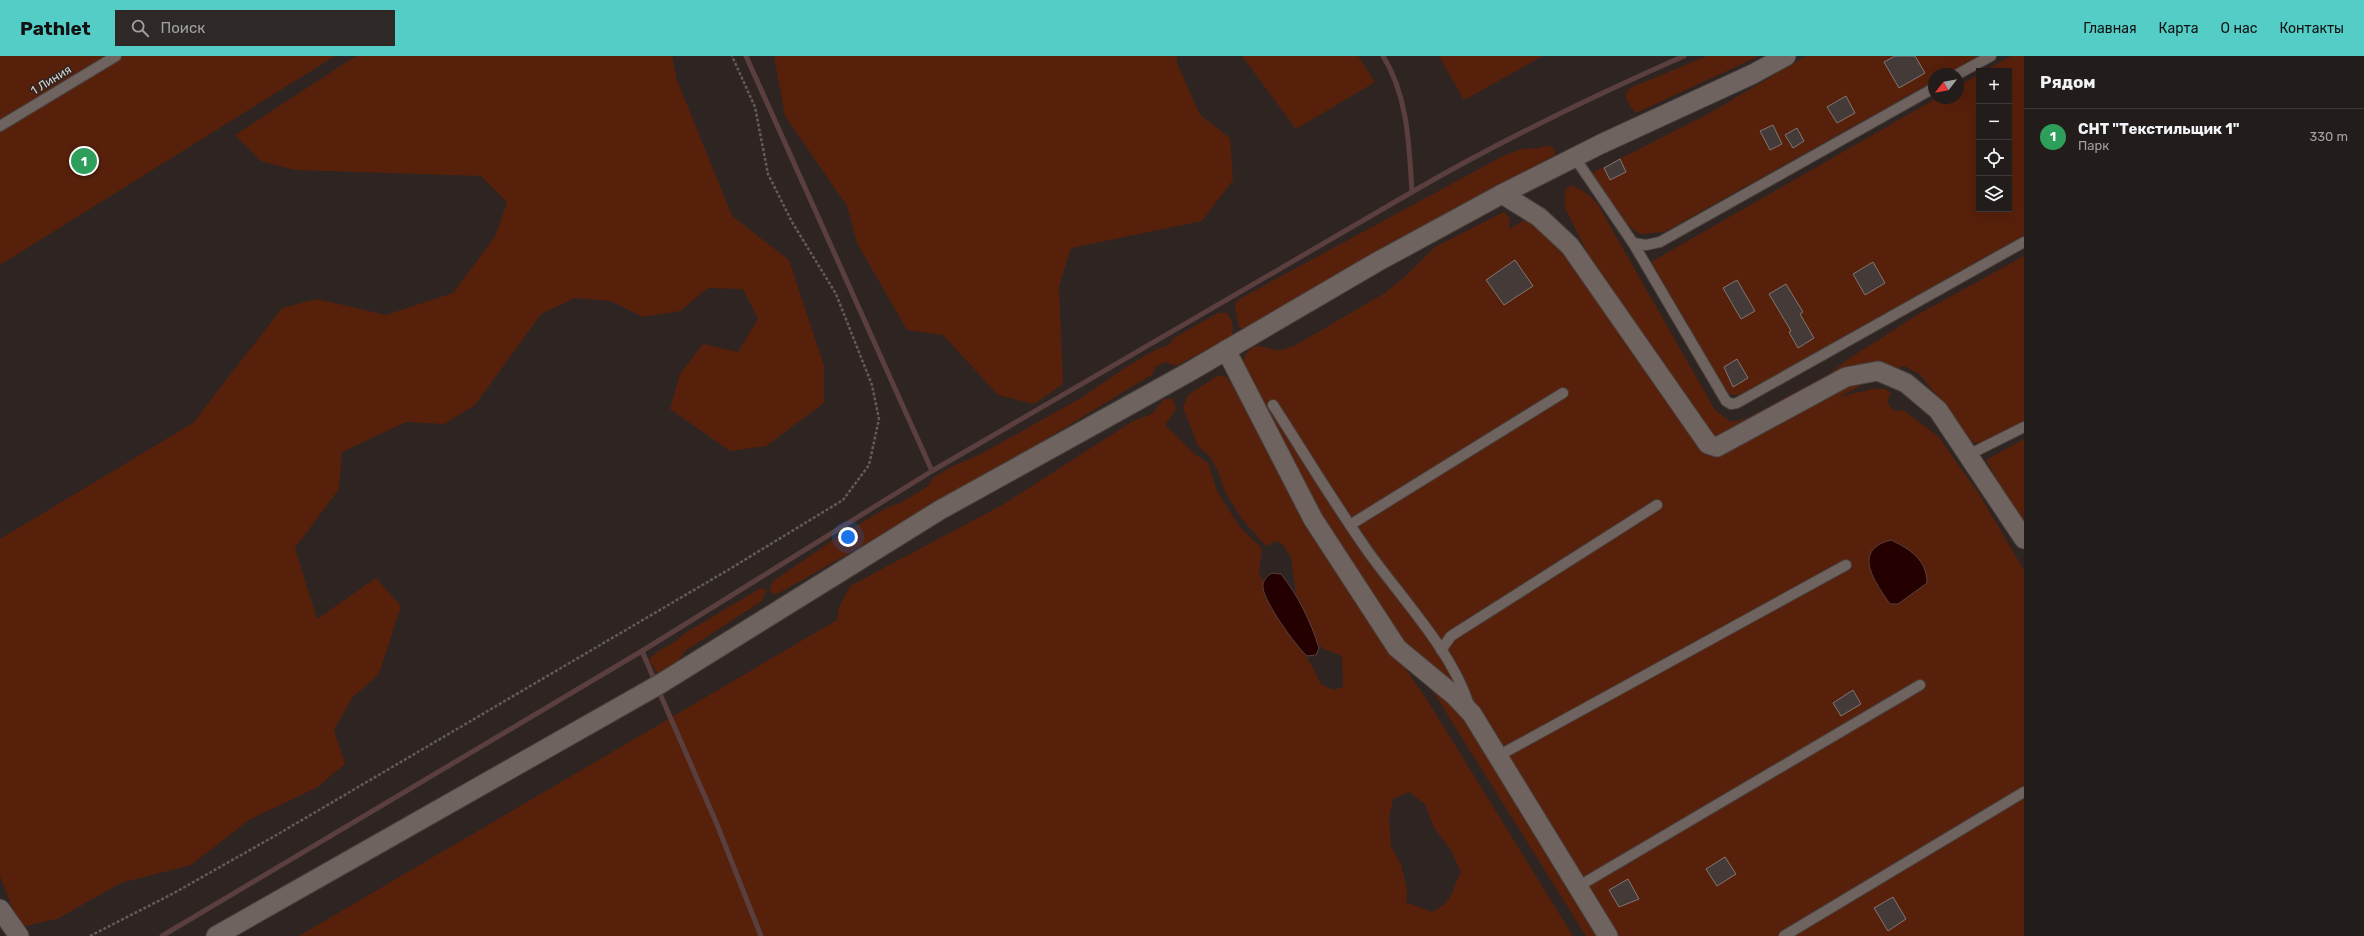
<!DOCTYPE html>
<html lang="ru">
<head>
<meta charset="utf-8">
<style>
	body { margin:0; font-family:Rubik,sans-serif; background:#2e2927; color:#f1f3f6 }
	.controls { position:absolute; right:12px; top:12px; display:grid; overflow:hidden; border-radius:0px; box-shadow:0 4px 16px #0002 }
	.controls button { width:36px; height:36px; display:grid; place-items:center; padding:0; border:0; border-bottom:1px solid #3f3a39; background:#221c1a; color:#f1f3f6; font:20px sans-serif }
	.compass { position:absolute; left:1928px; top:12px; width:36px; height:36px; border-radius:50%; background:#221c1a; box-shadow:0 4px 16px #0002; rotate:239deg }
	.you { position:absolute; left:848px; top:481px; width:14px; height:14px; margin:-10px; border:3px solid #fff; border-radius:50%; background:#1a73e8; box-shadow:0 0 0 6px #1a73e833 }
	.badge { display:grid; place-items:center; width:26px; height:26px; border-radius:50%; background:#54cdc7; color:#fff; font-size:13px; font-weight:700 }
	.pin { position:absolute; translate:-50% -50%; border:2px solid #fff; box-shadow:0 1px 4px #0006 }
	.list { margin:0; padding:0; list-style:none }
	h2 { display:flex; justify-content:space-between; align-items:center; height:52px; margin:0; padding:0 16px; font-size:17px }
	h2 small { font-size:13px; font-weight:400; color:#a2a1a2 }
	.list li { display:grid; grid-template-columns:26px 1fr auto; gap:12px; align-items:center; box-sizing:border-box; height:56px; padding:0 16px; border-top:1px solid #3f3a39 }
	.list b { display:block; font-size:15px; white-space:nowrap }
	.list p { margin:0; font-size:13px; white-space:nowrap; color:#a2a1a2 }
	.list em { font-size:13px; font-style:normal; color:#a2a1a2 }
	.icon { flex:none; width:22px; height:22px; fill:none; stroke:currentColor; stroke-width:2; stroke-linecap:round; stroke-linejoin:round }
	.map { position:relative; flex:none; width:2024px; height:880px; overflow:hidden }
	header { display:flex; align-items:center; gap:24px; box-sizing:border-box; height:56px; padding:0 20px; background:#54cdc7; color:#111 }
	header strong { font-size:19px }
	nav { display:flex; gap:22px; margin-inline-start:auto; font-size:14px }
	.search { width:280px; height:36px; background:#2e2927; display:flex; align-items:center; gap:10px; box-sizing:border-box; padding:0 14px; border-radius:0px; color:#a2a1a2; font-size:15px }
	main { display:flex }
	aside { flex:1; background:#221c1a }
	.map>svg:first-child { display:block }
	.green { fill:#57200b; fill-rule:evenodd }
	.water { fill:#250000; stroke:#5a3f3e }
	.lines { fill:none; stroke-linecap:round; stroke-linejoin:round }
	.stream { stroke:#5a3f3e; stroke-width:5 }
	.building { fill:#443a37; stroke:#827673 }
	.service-casing { stroke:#48413e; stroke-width:12 }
	.minor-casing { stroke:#48413e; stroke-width:21 }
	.path { stroke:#635b59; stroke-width:2.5; stroke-dasharray:3 2; stroke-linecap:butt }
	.service { stroke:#6e635f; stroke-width:10 }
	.minor { stroke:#6e635f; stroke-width:19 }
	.labels { text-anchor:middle; stroke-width:3; stroke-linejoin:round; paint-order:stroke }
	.street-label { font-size:12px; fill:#d7d1cf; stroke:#2e2522 }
</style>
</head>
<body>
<header>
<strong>Pathlet</strong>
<div class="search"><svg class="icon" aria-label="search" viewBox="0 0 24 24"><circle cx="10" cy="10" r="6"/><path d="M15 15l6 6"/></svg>Поиск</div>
<nav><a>Главная</a><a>Карта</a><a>О нас</a><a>Контакты</a></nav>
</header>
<main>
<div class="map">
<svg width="2024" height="880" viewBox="0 0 2024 880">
	<rect width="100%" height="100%" fill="#2e2522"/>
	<g class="green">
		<polygon points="0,0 335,0 0,209"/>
		<polygon points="356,0 672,0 677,24 732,160 789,204 824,310 824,347 766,390 730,395 670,353 680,318 703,288 738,296 758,263 743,233 708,232 680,255 643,261 611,245 575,242 541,258 475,349 444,368 406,366 342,396 339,433 295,492 317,563 376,522 401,550 379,618 352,642 334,674 345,708 316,732 249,764 191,809 121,827 57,863 20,871 0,820 0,483 193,367 282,252 317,243 386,259 453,237 496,179 507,146 481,120 295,114 261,105 235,79"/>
		<polygon points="774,0 1177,0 1177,7 1200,59 1230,82 1233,124 1202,165 1071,192 1059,230 1063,328 1034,348 998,339 943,279 907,274 857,187 847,150 785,60"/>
		<polygon points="1242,0 1358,0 1375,26 1296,73"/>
		<polygon points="1439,0 1543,0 1464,44"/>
		<polygon points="1707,0 1759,0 1636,57 1630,50 1625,39 1630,32"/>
		<polygon points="1806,0 1979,0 1948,18 1934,18 1934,25 1664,176 1640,178 1625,167 1592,117 1708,58"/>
		<polygon points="2011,0 2024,0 2024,179 1740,339 1728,338 1651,206 1937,42 1958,42 1958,30 1979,18 1979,153 2009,153 2009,15 1984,15"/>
		<polygon points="1544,90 1550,90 1555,94 1555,99 1448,156 1253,270 1245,274 1239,271 1235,252 1236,246 1241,242 1503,100 1522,93 1540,92"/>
		<path d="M 1572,129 L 1586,137 L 1597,147 L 1715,354 L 1731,366 L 1745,363 L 1829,318 L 1847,304 L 1917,259 L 2024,200 L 2024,372 L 1980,389 L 1976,386 L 1973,387 L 1920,318 L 1904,310 L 1888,315 L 1839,341 L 1877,332 L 1878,333 L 1886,333 L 1891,338 L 1887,346 L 1894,355 L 1903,354 L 1938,380 L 1979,438 L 2024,514 L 2024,880 L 1586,880 L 1409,597 L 1324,470 L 1245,315 L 1243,304 C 1254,282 1261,293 1278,294 C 1283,294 1289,291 1294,290 L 1385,237 L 1408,218 L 1435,191 L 1504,156 L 1510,163 L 1509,173 L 1534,159 L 1550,185 L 1566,197 L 1622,265 L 1565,152 L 1565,134 Z"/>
		<path d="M 1218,257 L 1227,257 C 1232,264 1235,273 1231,281 L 1176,310 L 1165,306 L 1155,311 L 1153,318 L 995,414 L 779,537 L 772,538 L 770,536 L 772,526 L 839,480 L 846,479 L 853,472 L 888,451 L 901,447 L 928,430 L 933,422 L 953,410 L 981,398 L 1081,342 L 1128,310 L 1157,293 L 1169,289 L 1174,282 Z"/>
		<path d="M 1219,319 L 1227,321 L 1351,532 L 1429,647 L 1573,880 L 299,880 L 837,564 L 839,552 L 850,530 L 1004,448 L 1133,365 L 1152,358 L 1164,343 L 1173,343 L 1176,353 L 1165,369 L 1196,399 L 1208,407 L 1217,435 L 1239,470 L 1262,493 L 1259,516 L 1275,551 L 1312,610 L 1321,628 L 1333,634 L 1343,631 L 1342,600 L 1322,592 L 1314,583 L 1297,547 L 1291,501 L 1283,489 L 1275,485 L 1266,490 L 1241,462 L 1224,434 L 1218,415 L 1210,401 L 1198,390 L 1183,351 L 1188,339 ZM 1409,736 L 1425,748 L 1433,770 L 1451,794 L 1461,816 C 1450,837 1455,844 1432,856 L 1406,846 L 1407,834 L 1401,808 L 1391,791 L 1389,762 L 1393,743 Z"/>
		<polygon points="2024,383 2024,474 2016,457 1986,404"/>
		<path d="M 761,532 L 766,534 L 762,545 L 685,595 L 676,608 L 658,618 L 649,604 C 659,591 675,589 685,577 Z"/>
	</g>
	<g class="water">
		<path d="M 1891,484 C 1910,493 1927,504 1927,527 L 1898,548 L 1890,548 C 1875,526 1851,494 1891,484 Z"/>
		<path d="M 1272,517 L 1281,518 C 1298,539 1311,566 1319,592 L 1316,599 L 1307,600 C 1295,589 1265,547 1263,532 C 1262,525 1267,520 1272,517 Z"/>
	</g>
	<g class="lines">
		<g class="stream">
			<polyline points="746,0 932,415"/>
			<path d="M 1383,0 C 1408,40 1409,89 1412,136"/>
			<polyline points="642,595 654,623"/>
			<polyline points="661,640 716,766 761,880"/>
			<path d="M 162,880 L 642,595 L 932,415 L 1412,136 C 1500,85 1591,41 1684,0"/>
		</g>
	</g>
	<g class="building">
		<polygon points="1895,0 1915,0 1925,17 1899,32 1884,6"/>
		<polygon points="1846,40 1855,57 1837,67 1827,51"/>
		<polygon points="1773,69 1782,88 1770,94 1760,75"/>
		<polygon points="1797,72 1804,85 1793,92 1785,79"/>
		<polygon points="1620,103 1626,116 1610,124 1604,112"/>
		<polygon points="1515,204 1533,230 1504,249 1486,224"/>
		<polygon points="1873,206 1885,227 1865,239 1853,218"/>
		<polygon points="1737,224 1755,255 1741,263 1723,232"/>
		<polygon points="1786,228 1803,256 1800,258 1814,282 1798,292 1789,276 1791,275 1769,238"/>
		<polygon points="1737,303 1748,322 1733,331 1724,311"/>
		<polygon points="1853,634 1861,648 1841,660 1833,647"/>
		<polygon points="1725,801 1736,818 1717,830 1706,813"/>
		<polygon points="1628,823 1639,843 1619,851 1609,834"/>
		<polygon points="1893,841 1906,863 1888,875 1874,852"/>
	</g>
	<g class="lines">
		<g class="service-casing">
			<g id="service">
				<polyline points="1958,18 1991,0"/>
				<polyline points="0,70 116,0"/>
				<polyline points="1575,102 1633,187 1726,345 1731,348 1737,347 2024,186"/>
				<polyline points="1633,187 1646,189 1660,186 1934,32"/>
				<path d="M 1273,349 C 1304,397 1334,447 1367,494 C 1401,542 1451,593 1469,649"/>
				<polyline points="1968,399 2024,371"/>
				<polyline points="1350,469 1563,337"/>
				<polyline points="1441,594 1451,580 1657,449"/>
				<polyline points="1498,700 1846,509"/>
				<polyline points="1579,830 1920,629"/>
				<polyline points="1784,880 2024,736"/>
			</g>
		</g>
		<g class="minor-casing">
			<g id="minor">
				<polyline points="1502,138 1539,161 1570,190 1708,388 1717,391 1846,321 1878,315 1906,327 1938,354 2024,483"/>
				<polyline points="1226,294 1313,463 1397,592 1455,640 1472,658 1608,880"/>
				<polyline points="0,853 19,880"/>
				<polyline points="216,880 660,628 940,454 1189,316 1377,206 1502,138 1601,88 1753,18 1786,0"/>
			</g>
		</g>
		<polyline class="path" points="90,880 174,837 273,781 728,514 843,444 869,409 879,363 872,329 836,238 792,166 768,118 755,51 732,0"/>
		<use href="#service" class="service"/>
		<use href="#minor" class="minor"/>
	</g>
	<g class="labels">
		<g class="street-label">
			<text transform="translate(51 24) rotate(-32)" y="4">1 Линия</text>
		</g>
	</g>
</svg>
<div class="controls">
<button>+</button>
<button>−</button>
<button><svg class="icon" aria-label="locate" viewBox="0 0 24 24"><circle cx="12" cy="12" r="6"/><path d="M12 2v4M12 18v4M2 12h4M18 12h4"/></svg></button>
<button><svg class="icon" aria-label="layers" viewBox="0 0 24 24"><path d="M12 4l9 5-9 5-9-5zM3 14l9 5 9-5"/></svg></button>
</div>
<svg class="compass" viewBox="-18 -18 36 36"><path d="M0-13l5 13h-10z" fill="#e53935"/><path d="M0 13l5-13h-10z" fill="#a2a1a2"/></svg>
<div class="you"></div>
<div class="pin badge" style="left:84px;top:105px;background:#2e9e5b">1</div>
</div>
<aside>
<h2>Рядом<small></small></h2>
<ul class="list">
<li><span class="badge" style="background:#2e9e5b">1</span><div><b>СНТ &quot;Текстильщик 1&quot;</b><p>Парк</p></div><em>330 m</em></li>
</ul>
</aside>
</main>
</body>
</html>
